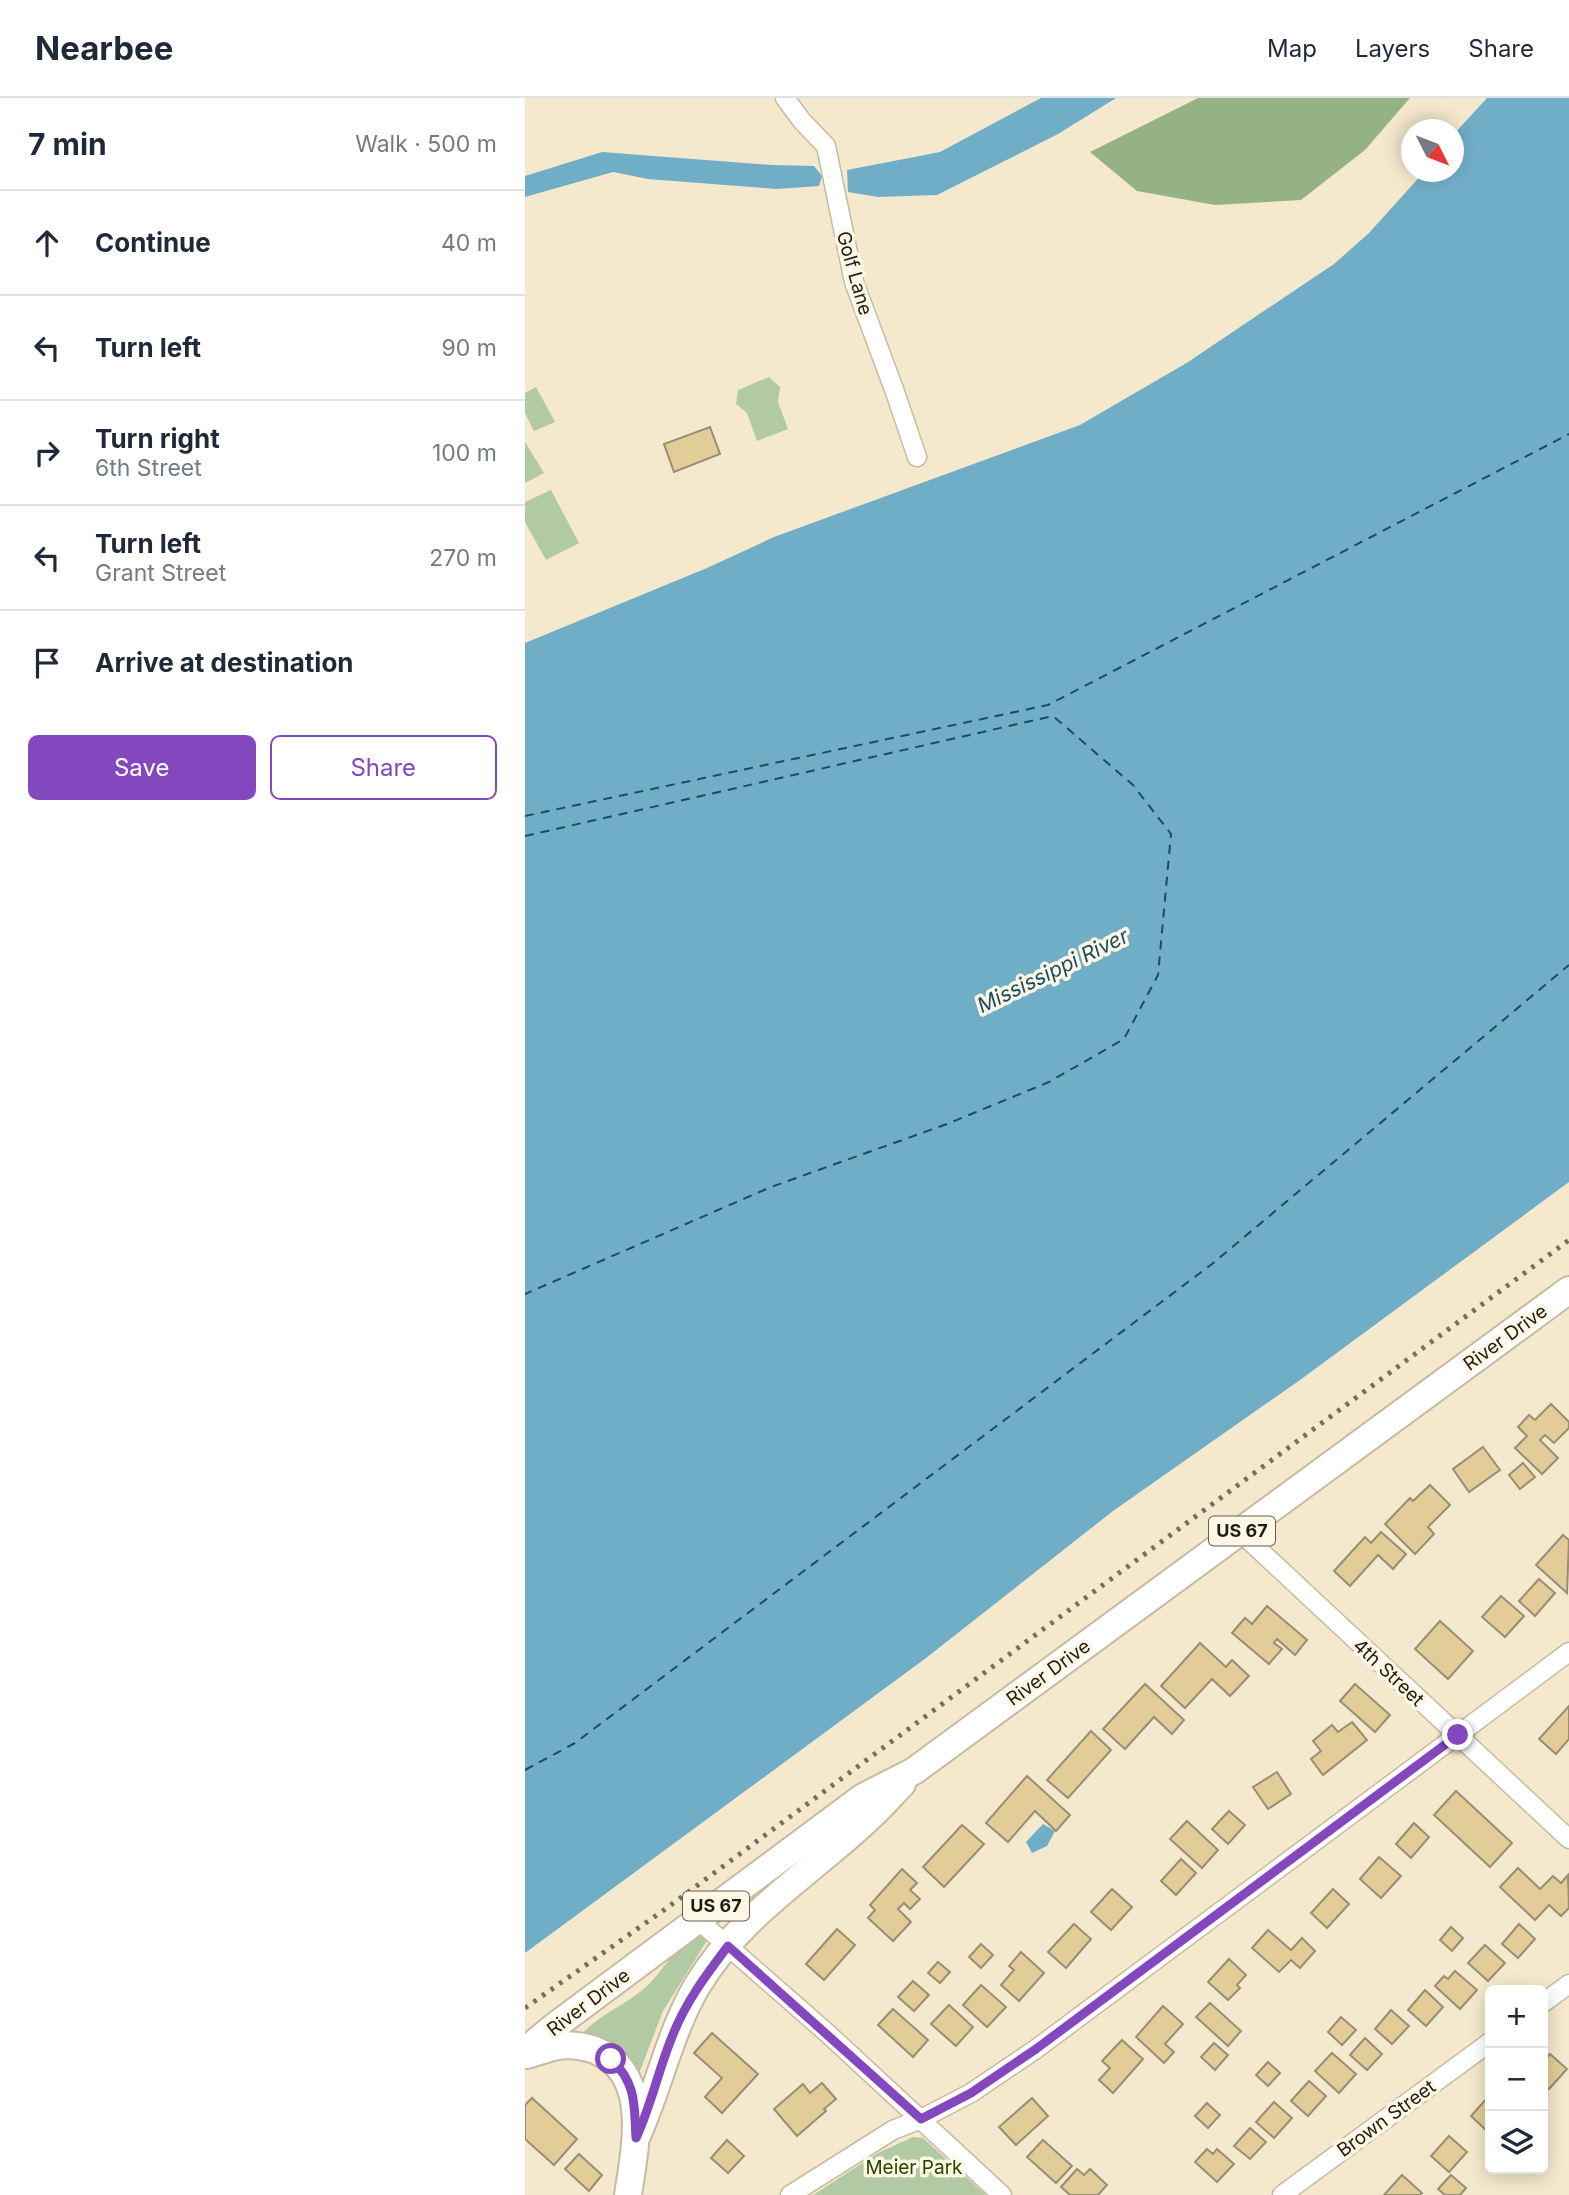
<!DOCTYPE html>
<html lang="en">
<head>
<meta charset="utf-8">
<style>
	body { margin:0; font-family:Inter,sans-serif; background:#f6f6f7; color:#1f2937 }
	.controls { position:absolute; right:21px; bottom:21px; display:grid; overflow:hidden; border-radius:10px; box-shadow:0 4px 18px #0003 }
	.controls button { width:63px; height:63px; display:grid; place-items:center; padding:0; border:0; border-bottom:2px solid #e0e1e3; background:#fff; color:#1f2937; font:35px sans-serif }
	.compass { position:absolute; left:876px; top:21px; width:63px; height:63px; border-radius:50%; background:#fff; box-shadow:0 4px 18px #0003; rotate:132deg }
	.stop { position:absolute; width:21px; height:21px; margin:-16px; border:5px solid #8448be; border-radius:50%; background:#fff }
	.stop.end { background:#8448be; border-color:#fff; box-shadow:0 2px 7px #0008 }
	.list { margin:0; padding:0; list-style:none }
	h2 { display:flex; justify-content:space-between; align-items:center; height:91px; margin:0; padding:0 28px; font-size:30px }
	h2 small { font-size:23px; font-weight:400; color:#747a83 }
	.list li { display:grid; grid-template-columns:46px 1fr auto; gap:21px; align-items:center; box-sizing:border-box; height:105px; padding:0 28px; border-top:2px solid #e0e1e3 }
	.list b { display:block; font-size:26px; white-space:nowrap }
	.list p { margin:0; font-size:23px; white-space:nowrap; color:#747a83 }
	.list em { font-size:23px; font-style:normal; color:#747a83 }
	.actions { display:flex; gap:14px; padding:21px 28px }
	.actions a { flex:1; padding:16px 0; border:2px solid #8448be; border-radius:10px; text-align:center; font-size:24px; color:#8448be }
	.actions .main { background:#8448be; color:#fff }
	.icon { flex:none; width:38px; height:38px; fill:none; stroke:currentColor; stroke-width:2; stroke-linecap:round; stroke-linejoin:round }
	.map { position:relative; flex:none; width:1044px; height:2097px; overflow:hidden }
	header { display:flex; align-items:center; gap:42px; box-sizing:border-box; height:98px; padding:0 35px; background:#fff; border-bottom:2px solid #e0e1e3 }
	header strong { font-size:33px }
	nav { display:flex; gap:38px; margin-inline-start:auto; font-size:24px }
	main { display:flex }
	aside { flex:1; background:#fff }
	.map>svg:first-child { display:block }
	.green { fill:#b1caa3 }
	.forest { fill:#95b284 }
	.water { fill:#70adc6 }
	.pier { fill:#f5e9cd }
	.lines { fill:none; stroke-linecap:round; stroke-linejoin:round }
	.ferry { stroke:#1b4d60; stroke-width:2; stroke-dasharray:9 7; stroke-linecap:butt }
	.building { fill:#e2cc98; stroke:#988e74; stroke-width:2 }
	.street-casing { stroke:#c6bba0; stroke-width:21 }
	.primary-casing { stroke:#c6bba0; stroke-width:30 }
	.street { stroke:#fff; stroke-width:18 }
	.primary { stroke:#fff; stroke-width:26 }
	.rail { stroke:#766f5d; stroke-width:5; stroke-dasharray:3.5 7; stroke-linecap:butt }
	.route { stroke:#8448be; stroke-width:9 }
	.labels { text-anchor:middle; stroke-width:7; stroke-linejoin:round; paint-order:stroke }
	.shield { fill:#fef7e6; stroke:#635e52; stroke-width:2 }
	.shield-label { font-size:18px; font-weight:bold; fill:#211c12 }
	.street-label { font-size:19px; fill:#211c12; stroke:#fef7e6 }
	.park-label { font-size:19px; fill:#224700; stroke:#fef7e6 }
	.water-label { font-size:21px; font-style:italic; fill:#1b4d60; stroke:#fef7e6 }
</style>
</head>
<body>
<header>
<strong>Nearbee</strong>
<nav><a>Map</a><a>Layers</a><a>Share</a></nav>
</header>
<main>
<aside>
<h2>7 min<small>Walk · 500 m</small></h2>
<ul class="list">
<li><svg class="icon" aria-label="ahead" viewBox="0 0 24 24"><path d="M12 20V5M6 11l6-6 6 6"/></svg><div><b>Continue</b></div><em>40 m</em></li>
<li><svg class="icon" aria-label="left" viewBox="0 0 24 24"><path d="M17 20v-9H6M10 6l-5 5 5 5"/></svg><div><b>Turn left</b></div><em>90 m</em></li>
<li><svg class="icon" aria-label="right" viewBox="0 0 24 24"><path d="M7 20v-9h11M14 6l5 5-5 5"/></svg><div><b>Turn right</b><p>6th Street</p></div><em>100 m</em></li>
<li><svg class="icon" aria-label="left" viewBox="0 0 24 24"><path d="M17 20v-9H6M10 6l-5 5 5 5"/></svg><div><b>Turn left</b><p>Grant Street</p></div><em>270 m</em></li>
<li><svg class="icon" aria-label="arrive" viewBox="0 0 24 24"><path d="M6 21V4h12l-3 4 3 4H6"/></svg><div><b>Arrive at destination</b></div></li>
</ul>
<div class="actions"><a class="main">Save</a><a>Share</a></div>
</aside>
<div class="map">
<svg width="1044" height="2097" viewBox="0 0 1044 2097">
	<rect width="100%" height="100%" fill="#f5e9cd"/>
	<g class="green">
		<polygon points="244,279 255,289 253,304 263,331 232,343 222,315 211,306 213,292"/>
		<polygon points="11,289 30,324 9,333 0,315 0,295"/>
		<polygon points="0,344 19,375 0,385"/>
		<polygon points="26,392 54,445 21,462 0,424 0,404"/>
		<path d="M 177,1836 L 183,1841 L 138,1913 L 113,1978 L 54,1939 C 70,1919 102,1906 121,1889 C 142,1869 149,1847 177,1836 Z"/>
		<polygon points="388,2039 398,2040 461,2097 288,2097 353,2055"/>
	</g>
	<polygon class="forest" points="673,0 885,0 840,52 776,102 690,107 612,93 565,54"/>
	<g class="water">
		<polygon points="516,0 591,0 533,36 412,97 353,99 323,94 322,72 415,54"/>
		<polygon points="962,0 1044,0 1044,1084 775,1282 588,1413 401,1560 0,1855 0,543 255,430 556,325 663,264 841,134 895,74 928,74 929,36"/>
		<polygon points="77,54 247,67 289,68 297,78 294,88 252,91 123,81 88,74 0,99 0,78"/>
		<polygon points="518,1726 530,1733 522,1748 507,1755 501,1744"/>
	</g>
	<polygon class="pier" points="891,74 899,74 844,135 809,166 663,264 555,327 249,439 182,470 0,545 0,540 15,536 254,427 392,377 554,322 662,261 839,132"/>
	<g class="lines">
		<g class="ferry">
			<polyline points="0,718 523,607 1044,336"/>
			<polyline points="0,738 528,618 608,687 646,736 633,877 599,941 524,984 422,1026 246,1089 0,1196"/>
			<polyline points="0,1672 50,1645 687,1166 1044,867"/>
		</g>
	</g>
	<g class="building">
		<polygon points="185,329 195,356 149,374 139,346"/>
		<polygon points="1026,1306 1044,1324 1044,1330 1029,1345 1020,1337 1015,1342 1033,1360 1017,1376 990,1350 1002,1338 993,1329 1004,1317 1010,1322"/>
		<polygon points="958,1349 975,1372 944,1394 928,1371"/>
		<polygon points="998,1365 1010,1379 995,1391 984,1377"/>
		<polygon points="905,1387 925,1407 903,1429 909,1436 890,1456 860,1426 885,1400 888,1403"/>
		<polygon points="856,1434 881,1456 868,1471 853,1457 825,1488 809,1473 840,1439 846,1445"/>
		<polygon points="1038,1437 1044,1442 1042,1495 1011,1467"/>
		<polygon points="1014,1481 1030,1495 1010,1518 994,1503"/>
		<polygon points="976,1498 999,1518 980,1539 957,1519"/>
		<polygon points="742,1508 782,1542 770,1557 752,1541 749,1545 757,1551 744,1566 707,1535 720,1520 727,1526"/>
		<polygon points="915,1523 948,1553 923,1581 890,1551"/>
		<polygon points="675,1545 701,1569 707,1562 724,1578 705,1598 687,1581 660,1610 636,1588"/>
		<polygon points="620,1586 659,1622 647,1636 629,1619 600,1651 578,1631"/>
		<polygon points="830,1586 865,1617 850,1634 815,1603"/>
		<polygon points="1044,1608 1044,1641 1031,1656 1014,1641"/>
		<polygon points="827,1624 842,1642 798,1677 786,1661 796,1653 788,1643 807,1627 813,1634"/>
		<polygon points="566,1633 586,1652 543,1700 522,1682"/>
		<polygon points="752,1674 766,1696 743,1711 728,1689"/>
		<polygon points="502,1678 545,1717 531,1733 510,1713 483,1744 461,1725"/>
		<polygon points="931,1693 987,1745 965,1769 909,1717"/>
		<polygon points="704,1713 720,1727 703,1746 687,1731"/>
		<polygon points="662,1723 693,1752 677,1770 645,1741"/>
		<polygon points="889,1725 904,1739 886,1760 871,1746"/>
		<polygon points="437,1727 459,1746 419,1789 398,1769"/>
		<polygon points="854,1759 876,1778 856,1800 835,1781"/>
		<polygon points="656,1761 671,1775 651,1797 636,1783"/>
		<polygon points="993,1770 1015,1791 1028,1778 1036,1785 1043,1777 1044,1810 1036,1818 1024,1807 1010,1822 975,1789"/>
		<polygon points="377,1771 392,1785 385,1792 395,1801 385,1811 379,1805 373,1811 386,1824 368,1843 343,1820 350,1812 345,1807"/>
		<polygon points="587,1791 607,1809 586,1832 566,1814"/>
		<polygon points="808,1791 824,1806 802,1830 786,1815"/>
		<polygon points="549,1826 566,1841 541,1870 523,1854"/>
		<polygon points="994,1826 1010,1841 993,1860 977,1846"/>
		<polygon points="926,1829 938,1840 927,1853 915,1842"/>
		<polygon points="312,1831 330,1847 299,1882 281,1866"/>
		<polygon points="743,1832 766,1852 777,1840 790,1853 775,1870 766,1862 754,1874 727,1850"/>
		<polygon points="456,1846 468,1857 456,1870 444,1859"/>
		<polygon points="960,1847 980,1865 963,1883 943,1865"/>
		<polygon points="496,1854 519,1875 494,1903 476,1887 489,1872 484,1868"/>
		<polygon points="704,1861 721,1877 712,1887 715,1890 703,1902 683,1884"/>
		<polygon points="413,1864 425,1874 415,1885 403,1875"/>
		<polygon points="930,1873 952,1892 935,1911 910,1888 919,1878 923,1881"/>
		<polygon points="388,1883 404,1897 389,1913 373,1899"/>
		<polygon points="456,1887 481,1909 462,1929 438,1907"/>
		<polygon points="900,1892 918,1909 901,1928 883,1912"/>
		<polygon points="685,1905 716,1933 703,1948 671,1919"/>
		<polygon points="424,1907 448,1929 431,1948 406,1926"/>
		<polygon points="638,1908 658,1926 640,1946 649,1954 639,1965 611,1939"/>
		<polygon points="368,1911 403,1942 388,1959 353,1927"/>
		<polygon points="866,1912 884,1928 867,1946 850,1931"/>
		<polygon points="816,1919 831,1932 817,1947 803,1934"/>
		<polygon points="187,1935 233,1976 197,2015 180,1999 197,1980 169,1955"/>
		<polygon points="840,1940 857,1956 842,1972 825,1957"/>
		<polygon points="597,1942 618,1961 588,1995 574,1982 585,1970 577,1963"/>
		<polygon points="689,1945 703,1957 690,1972 676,1959"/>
		<polygon points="807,1955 831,1976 814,1995 790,1973"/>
		<polygon points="1025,1956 1042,1971 1024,1991 1018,1986 1018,1964"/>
		<polygon points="743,1964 755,1975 743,1988 731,1977"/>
		<polygon points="784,1983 801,1998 783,2018 766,2003"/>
		<polygon points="297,1985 311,2001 299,2011 301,2013 272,2038 249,2011 278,1986 285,1995"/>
		<polygon points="964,1998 965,1999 965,2036 946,2018"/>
		<polygon points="7,2000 52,2041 29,2067 0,2041 0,2007"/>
		<polygon points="507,2000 523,2018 491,2047 474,2029"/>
		<polygon points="749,2004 767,2020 749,2040 731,2024"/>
		<polygon points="682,2005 695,2017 683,2030 670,2018"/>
		<polygon points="725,2030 741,2044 725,2061 709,2048"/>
		<polygon points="924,2038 942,2054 924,2074 906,2058"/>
		<polygon points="202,2042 219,2058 203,2075 186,2060"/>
		<polygon points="518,2042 547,2068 531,2085 502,2059"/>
		<polygon points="682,2051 688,2056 692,2051 709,2066 692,2084 670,2064"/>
		<polygon points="54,2056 77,2077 64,2093 40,2071"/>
		<polygon points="552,2071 559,2077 565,2071 582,2087 573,2097 545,2097 536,2089"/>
		<polygon points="877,2077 897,2095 895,2097 859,2097"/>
		<polygon points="926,2077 941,2090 935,2097 920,2097 913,2091"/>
	</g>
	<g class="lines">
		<g class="street-casing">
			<g id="street">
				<polyline points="260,0 277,23 301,48 329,184 370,294 392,359"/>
				<polyline points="715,1434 1044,1741"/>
				<polyline points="173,1822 301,1934 477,2097"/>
				<polyline points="1018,1905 1044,1886"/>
				<polyline points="265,2097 368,2032 396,2021 446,1995 511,1951 1044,1554"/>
				<polyline points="757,2097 965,1944"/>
			</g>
		</g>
		<g class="primary-casing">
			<g id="primary">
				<polyline points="0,1953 30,1928 338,1699 389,1673 1044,1192"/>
				<path d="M 2,1957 C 12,1954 23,1950 33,1948 C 45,1946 58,1948 70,1952 C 127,1975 110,2050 103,2097"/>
				<path d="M 111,2040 C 134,1990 144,1936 172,1888 C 214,1817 289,1773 347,1717 C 358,1707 367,1696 377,1686"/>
			</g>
		</g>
		<use href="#street" class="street"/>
		<use href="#primary" class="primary"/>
		<polyline class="rail" points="0,1910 139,1812 1044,1142"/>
	</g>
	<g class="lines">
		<path class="route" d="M 86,1961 C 112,1986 109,2007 111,2040 C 126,2008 133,1973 147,1939 C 160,1905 181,1877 203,1848 L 396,2021 L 446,1995 L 511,1951 L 933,1637"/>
	</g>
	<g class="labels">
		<g class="shield">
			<rect x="684" y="1418.5" width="66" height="29" rx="5"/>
			<rect x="158" y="1793.5" width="66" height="29" rx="5"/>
		</g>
		<g class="shield-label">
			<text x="717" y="1439">US 67</text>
			<text x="191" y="1814">US 67</text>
		</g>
		<g class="street-label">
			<text transform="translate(330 175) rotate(74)" y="7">Golf Lane</text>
			<text transform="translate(980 1239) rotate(-36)" y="7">River Drive</text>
			<text transform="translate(523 1574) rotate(-36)" y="7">River Drive</text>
			<text transform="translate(864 1574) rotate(43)" y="7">4th Street</text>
			<text transform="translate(63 1904) rotate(-37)" y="7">River Drive</text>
			<text transform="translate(861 2020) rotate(-36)" y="7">Brown Street</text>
		</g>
		<g class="park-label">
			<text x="389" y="2076">Meier Park</text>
		</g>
		<g class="water-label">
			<text transform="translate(528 873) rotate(-26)" y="7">Mississippi River</text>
		</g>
	</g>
</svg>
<div class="controls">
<button>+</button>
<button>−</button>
<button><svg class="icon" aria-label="layers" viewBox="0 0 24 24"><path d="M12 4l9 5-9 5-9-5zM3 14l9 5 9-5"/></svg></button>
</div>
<svg class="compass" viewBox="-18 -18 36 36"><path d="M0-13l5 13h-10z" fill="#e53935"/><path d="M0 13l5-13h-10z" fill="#747a83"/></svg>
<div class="stop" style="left:86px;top:1961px"></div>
<div class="stop end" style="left:933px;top:1637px"></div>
</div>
</main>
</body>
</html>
